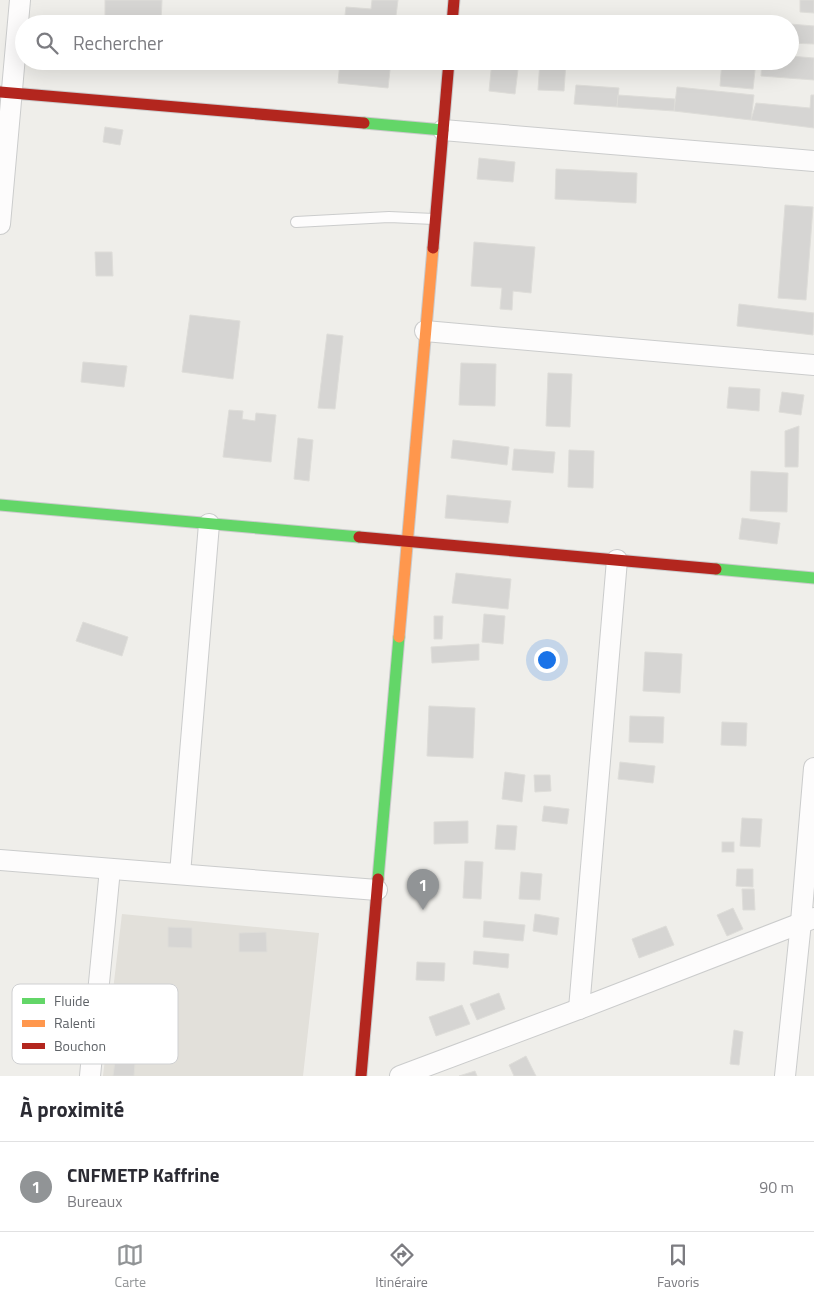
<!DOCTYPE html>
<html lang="fr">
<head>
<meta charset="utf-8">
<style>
	body { margin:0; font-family:"Titillium Web",sans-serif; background:#f7f7f7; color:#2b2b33 }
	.you { position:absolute; left:546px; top:659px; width:18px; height:18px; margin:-12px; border:4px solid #fff; border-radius:50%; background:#1a73e8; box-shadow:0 0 0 8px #1a73e833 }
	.badge { display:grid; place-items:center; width:32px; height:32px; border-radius:50%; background:#919496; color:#fff; font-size:16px; font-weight:700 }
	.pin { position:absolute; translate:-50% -41px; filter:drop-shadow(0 1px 2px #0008) }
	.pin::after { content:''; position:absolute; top:26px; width:18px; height:15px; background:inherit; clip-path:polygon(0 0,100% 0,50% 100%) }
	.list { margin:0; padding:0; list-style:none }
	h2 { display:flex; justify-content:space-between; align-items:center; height:65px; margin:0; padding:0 20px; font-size:21px }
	h2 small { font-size:16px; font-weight:400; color:#7c7c81 }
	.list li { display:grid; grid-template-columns:32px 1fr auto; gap:15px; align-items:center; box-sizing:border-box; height:90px; padding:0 20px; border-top:1px solid #e1e1e2 }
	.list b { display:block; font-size:19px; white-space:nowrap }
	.list p { margin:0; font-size:16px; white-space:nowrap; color:#7c7c81 }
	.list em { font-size:16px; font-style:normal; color:#7c7c81 }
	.icon { flex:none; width:28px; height:28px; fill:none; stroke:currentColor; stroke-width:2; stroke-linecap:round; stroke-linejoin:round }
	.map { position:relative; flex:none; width:814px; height:1076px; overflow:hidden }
	.search { position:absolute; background:#fff; box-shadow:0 5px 20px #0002; left:15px; right:15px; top:15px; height:55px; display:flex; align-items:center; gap:12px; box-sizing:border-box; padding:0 18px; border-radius:28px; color:#7c7c81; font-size:19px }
	.sheet { height:155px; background:#fff }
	nav { display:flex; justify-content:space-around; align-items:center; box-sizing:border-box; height:70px; border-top:1px solid #e1e1e2; background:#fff; font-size:14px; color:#7c7c81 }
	nav a { display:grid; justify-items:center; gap:2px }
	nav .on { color:#919496 }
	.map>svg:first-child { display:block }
	.education { fill:#e2e0da }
	.building { fill:#d6d5d3; stroke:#deddd9 }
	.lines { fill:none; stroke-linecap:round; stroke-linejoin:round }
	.lane-casing { stroke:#cbcccc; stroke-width:12 }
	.street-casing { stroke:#cbcccc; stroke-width:22 }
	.fast-casing { stroke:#cacacb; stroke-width:13 }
	.slow-casing { stroke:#cacacb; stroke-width:13 }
	.jam-casing { stroke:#cacacb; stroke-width:13 }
	.lane { stroke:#fdfcfc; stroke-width:10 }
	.street { stroke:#fdfcfc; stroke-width:20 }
	.fast { stroke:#63d668; stroke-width:11 }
	.slow { stroke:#ff974d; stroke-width:11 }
	.jam { stroke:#b3261e; stroke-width:11 }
	.key { fill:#fff; stroke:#cfd0d2; stroke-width:1 }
	.key-label { font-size:14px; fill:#5f6368 }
</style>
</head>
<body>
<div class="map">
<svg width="814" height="1076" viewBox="0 0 814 1076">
	<rect width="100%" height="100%" fill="#efeeea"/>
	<polygon class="education" points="122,914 319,933 303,1076 103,1076"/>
	<g class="building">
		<polygon points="105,0 162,0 161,24 105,24"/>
		<polygon points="372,0 398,0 395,24 344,24 346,7 371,9"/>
		<polygon points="800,0 814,0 814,13 800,12"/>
		<polygon points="790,24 814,26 814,44 790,43"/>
		<polygon points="790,56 814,58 814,80 761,76 762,61 790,61"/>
		<polygon points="340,61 391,61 388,88 338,83"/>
		<polygon points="492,61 519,61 515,94 489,91"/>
		<polygon points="540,61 566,61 564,91 538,90"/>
		<polygon points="722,61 756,61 753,89 720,86"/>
		<polygon points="576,85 619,88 617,107 574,104"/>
		<polygon points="677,87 754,95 751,120 674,111"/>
		<polygon points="618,95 675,99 674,111 617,107"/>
		<polygon points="811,95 814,95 814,128 751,120 756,103 810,108"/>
		<polygon points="105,127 123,130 120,145 103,142"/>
		<polygon points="479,158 515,162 513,182 477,179"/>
		<polygon points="556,169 637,173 636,203 555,199"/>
		<polygon points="785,205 813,207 806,300 778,298"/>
		<polygon points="474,242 535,247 531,293 513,291 512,310 500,309 502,288 471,286"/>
		<polygon points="95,252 112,252 113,276 96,276"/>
		<polygon points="739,304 814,313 813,335 737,326"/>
		<polygon points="190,315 240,321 233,379 182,372"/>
		<polygon points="327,334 343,336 335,409 318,408"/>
		<polygon points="83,362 127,366 124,387 81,382"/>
		<polygon points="461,363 496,364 495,406 459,405"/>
		<polygon points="548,373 572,374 570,427 546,426"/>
		<polygon points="729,387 760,389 759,411 727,408"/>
		<polygon points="782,392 804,395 801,415 779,412"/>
		<polygon points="229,410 243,411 242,419 255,421 256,413 276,415 271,462 223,457"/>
		<polygon points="799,426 798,467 785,467 785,431"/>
		<polygon points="298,438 313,440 309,481 294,479"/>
		<polygon points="453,440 509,447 507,465 451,458"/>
		<polygon points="514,449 555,452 553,473 512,470"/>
		<polygon points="569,450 594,451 593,488 568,487"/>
		<polygon points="751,471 788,473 787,512 750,511"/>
		<polygon points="447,495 511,501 508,523 445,518"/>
		<polygon points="742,518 780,523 777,544 739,539"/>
		<polygon points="456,573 511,579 508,609 452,603"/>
		<polygon points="484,614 505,616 503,644 482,642"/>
		<polygon points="434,616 443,616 442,639 434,639"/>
		<polygon points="83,622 128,637 122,656 76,641"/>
		<polygon points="479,644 479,660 432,663 431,647"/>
		<polygon points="645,652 682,654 680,693 643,691"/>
		<polygon points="429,706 475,708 473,758 427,756"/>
		<polygon points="630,716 664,717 663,743 629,742"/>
		<polygon points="722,722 747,723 746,746 721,745"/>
		<polygon points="620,762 655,766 653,783 618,779"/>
		<polygon points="505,772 525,775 522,802 502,799"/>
		<polygon points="534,775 550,775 551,791 535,792"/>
		<polygon points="544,806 569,809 567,824 542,821"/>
		<polygon points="742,818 762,819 760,847 740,846"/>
		<polygon points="468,821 468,843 434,844 434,822"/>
		<polygon points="497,825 517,826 515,850 495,849"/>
		<rect x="722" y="842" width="12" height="10"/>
		<polygon points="465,861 483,862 481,899 463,898"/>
		<polygon points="737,869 753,869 753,887 736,886"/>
		<polygon points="521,872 542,874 540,900 519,899"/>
		<polygon points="742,889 754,889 755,910 743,910"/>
		<polygon points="733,908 743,929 727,936 717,915"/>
		<polygon points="535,914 559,918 557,935 533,931"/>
		<polygon points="484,921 525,925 523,941 483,937"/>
		<polygon points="666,926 674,945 639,958 632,939"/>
		<polygon points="168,927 192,928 192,948 168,947"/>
		<polygon points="266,932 267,952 239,952 239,933"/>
		<polygon points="474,951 509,954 508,968 473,964"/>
		<polygon points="417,962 445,963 444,981 416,980"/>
		<polygon points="499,993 505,1009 477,1020 470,1004"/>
		<polygon points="462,1005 470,1024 436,1036 429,1017"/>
		<polygon points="734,1030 743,1032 739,1065 730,1064"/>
		<polygon points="526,1056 536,1076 514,1076 509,1065"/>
		<polygon points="115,1061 135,1063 134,1076 113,1076"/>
		<polygon points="475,1071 477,1076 459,1076"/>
	</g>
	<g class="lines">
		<g class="lane-casing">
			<polyline id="lane" points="296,222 389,217 434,219"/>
		</g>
		<g class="street-casing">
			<g id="street">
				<polyline points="443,130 814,161"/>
				<polyline points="0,224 20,0"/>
				<polyline points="425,331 814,365"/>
				<polyline points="0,860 377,890"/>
				<polyline points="180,874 209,524"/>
				<polyline points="579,1009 617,560"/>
				<polyline points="90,1076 110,869"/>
				<polyline points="400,1076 579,1009 814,918"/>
				<polyline points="785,1076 801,922 814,768"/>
			</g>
		</g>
		<g class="fast-casing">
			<g id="fast">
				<polyline points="364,123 443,130"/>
				<polyline points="0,505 359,537"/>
				<polyline points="716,569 814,578"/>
				<polyline points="378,879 399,637"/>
			</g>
		</g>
		<g class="slow-casing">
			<polyline id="slow" points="399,637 433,248"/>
		</g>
		<g class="jam-casing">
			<g id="jam">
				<polyline points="452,24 454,0"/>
				<polyline points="0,92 364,123"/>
				<polyline points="433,248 449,61"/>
				<polyline points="359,537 716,569"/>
				<polyline points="361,1076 378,879"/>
			</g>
		</g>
		<use href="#lane" class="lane"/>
		<use href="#street" class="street"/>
		<use href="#fast" class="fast"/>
		<use href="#slow" class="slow"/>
		<use href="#jam" class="jam"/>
	</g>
	<rect x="12" y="984" width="166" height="80" rx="8" class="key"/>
	<rect x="22" y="998" width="23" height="6" fill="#63d668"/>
	<rect x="22" y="1020" width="23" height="7" fill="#ff974d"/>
	<rect x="22" y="1043" width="23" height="6" fill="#b3261e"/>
	<g class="key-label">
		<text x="54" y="1006">Fluide</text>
		<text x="54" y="1028">Ralenti</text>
		<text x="54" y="1051">Bouchon</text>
	</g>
</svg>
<div class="you"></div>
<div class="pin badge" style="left:423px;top:910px">1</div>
<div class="search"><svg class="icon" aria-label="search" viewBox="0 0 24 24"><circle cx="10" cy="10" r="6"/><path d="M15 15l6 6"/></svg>Rechercher</div>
</div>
<section class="sheet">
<h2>À proximité<small></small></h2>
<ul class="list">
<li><span class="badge">1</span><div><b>CNFMETP Kaffrine</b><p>Bureaux</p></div><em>90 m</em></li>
</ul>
</section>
<nav>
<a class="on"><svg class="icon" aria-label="map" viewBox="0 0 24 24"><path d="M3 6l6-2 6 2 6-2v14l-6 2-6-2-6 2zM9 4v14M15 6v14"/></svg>Carte</a>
<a><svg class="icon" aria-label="directions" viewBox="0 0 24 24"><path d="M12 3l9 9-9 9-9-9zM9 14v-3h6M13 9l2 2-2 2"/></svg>Itinéraire</a>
<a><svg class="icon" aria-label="saved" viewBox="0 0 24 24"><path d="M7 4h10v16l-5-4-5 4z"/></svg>Favoris</a>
</nav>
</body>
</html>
